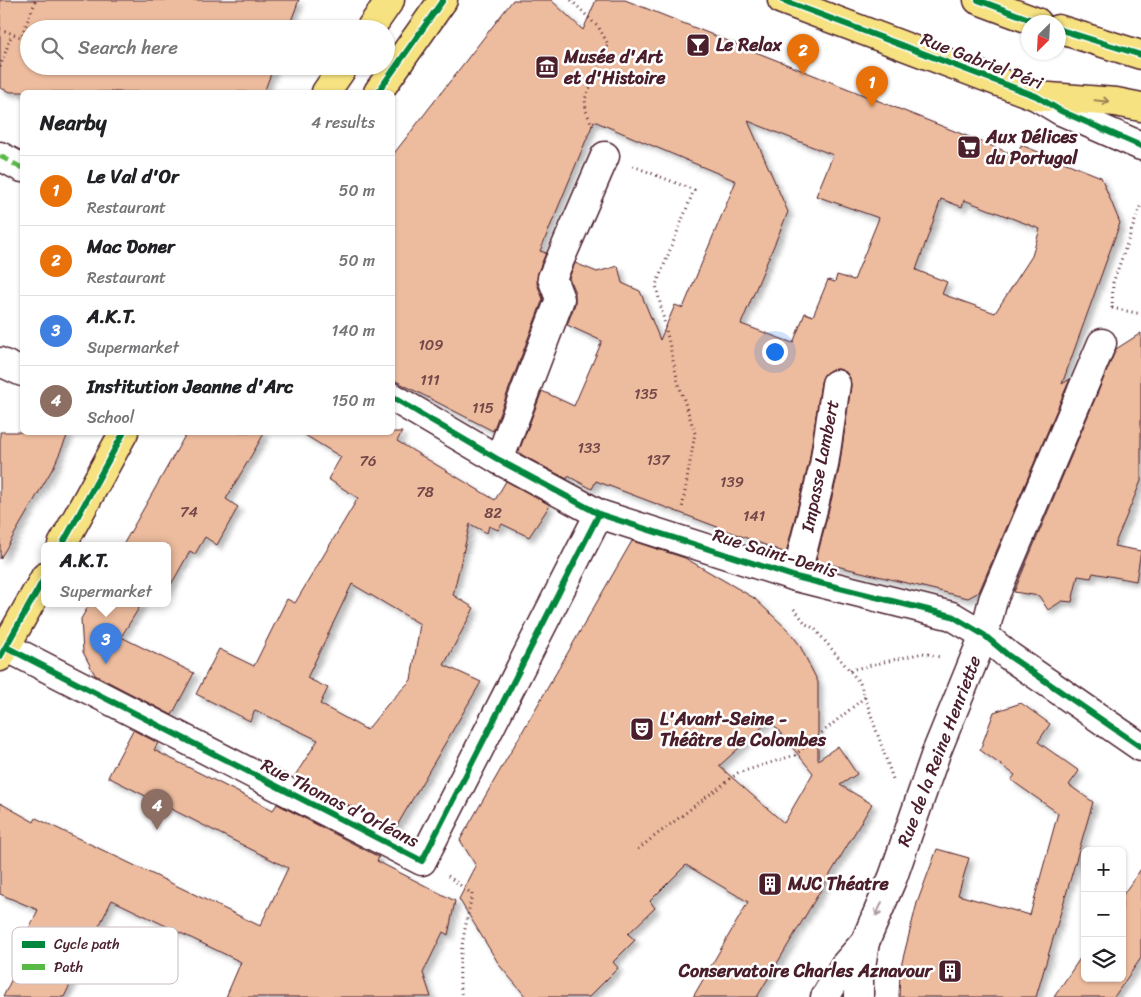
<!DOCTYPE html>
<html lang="en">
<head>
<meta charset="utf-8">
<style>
	body { margin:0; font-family:Sriracha,sans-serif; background:#f6f6f6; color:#202124 }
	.controls { position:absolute; right:15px; bottom:15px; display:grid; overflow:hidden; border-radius:8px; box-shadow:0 1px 4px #0004 }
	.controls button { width:45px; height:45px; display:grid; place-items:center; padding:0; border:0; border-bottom:1px solid #e0e0e0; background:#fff; color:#202124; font:25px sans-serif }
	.compass { position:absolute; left:1021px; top:15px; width:45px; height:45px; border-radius:50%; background:#fff; box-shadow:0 1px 4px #0004; rotate:204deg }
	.you { position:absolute; left:774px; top:351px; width:18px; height:18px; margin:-12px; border:4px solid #fff; border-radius:50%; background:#1a73e8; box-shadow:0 0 0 8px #1a73e833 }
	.badge { display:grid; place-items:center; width:32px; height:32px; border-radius:50%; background:#4a1f2b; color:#fff; font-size:16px; font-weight:700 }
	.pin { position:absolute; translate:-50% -41px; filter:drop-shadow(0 1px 2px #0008) }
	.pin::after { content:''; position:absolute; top:26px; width:18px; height:15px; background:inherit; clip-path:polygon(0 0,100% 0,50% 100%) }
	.popup { position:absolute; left:41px; top:542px; width:130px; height:65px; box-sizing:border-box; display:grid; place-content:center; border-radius:8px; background:#fff; filter:drop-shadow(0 1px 4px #0005); font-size:16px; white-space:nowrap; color:#757577 }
	.popup b { font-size:19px; color:#202124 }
	.popup::after { content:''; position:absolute; left:50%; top:100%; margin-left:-10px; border:10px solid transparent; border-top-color:#fff }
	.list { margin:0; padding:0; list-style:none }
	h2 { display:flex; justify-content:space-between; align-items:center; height:65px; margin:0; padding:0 20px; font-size:21px }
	h2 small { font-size:16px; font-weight:400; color:#757577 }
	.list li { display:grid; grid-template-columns:32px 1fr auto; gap:15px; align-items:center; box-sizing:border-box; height:70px; padding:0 20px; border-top:1px solid #e0e0e0 }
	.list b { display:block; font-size:19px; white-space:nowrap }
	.list p { margin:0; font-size:16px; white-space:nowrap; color:#757577 }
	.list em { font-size:16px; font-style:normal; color:#757577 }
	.icon { flex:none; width:28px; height:28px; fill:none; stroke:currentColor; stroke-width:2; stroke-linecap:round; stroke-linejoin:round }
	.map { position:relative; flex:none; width:1141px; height:997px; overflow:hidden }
	.search { position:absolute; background:#fff; box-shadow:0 1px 4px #0004; left:20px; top:20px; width:375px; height:55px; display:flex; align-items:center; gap:12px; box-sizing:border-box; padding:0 18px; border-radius:28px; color:#757577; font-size:19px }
	.panel { position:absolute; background:#fff; box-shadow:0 1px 4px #0004; left:20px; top:90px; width:375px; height:345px; border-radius:8px }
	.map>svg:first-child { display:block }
	.building { fill:#edbc9e; stroke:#4a1f2b; fill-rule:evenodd; filter:url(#shadow) }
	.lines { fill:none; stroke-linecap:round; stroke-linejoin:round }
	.minor-casing { stroke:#4a1f2b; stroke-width:31 }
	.major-casing { stroke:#4a1f2b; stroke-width:31 }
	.path { stroke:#4a1f2b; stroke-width:3; stroke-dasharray:1 4; stroke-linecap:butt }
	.minor { stroke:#fff; stroke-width:28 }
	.major { stroke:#f7e281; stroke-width:28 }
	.quiet { stroke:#58b947; stroke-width:5; stroke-dasharray:10 5; stroke-linecap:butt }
	.cycleway-casing { stroke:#fff; stroke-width:9 }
	.cycleway { stroke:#00873e; stroke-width:6 }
	.oneway { stroke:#a08056 }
	.oneway2 { stroke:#ae9aa0 }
	.labels { text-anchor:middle; stroke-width:5; stroke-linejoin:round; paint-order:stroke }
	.number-label { font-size:15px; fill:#734648 }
	.poi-label { font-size:18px; font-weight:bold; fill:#4a1f2b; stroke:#fff; text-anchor:start }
	.street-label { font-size:18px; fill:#4a1f2b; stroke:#fff }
	.key { fill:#fff; stroke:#c9bcbf; stroke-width:1 }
	.key-label { font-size:14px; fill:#4a1f2b }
</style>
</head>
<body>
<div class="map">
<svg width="1141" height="997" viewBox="0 0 1141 997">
	<defs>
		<filter id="shadow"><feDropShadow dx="4.5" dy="4.5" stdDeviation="2.5" flood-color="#0004"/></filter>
	</defs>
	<rect width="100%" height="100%" fill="#fff"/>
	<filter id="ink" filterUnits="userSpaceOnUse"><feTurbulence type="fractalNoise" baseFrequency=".02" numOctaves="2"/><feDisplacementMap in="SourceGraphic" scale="10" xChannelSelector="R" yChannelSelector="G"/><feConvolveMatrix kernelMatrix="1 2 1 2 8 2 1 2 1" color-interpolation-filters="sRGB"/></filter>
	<g filter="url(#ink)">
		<g class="building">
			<polygon points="0,0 299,0 288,29 29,29 29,66 274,66 264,92 11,92 0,88"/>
			<path d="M 513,0 L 551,0 L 583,30 L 596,0 L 625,0 L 1017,156 L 1021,145 L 1101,177 L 1120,223 L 1062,384 L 1070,379 L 979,592 L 968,598 L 816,561 L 839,469 L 851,386 L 850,378 L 846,372 L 839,369 L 830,370 L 824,375 L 821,382 L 809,462 L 786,553 L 596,481 L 592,489 L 568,476 L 567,479 L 522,455 L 519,451 L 542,391 L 574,406 L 602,341 L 567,325 L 575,304 L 575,293 L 569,278 L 575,263 L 597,272 L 618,266 L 622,283 L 640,291 L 660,340 L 675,305 L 683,308 L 736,181 L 594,121 L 540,251 L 546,253 L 538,272 L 537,284 L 543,299 L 493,431 L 392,379 L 392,156 ZM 748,121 L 833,155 L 816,196 L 879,218 L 854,280 L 837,275 L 835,282 L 828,280 L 813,316 L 805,313 L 793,343 L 741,324 L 788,212 ZM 941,199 L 962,207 L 964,200 L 1040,229 L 1032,256 L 995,313 L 942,294 L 947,282 L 916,270 Z"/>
			<polygon points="1141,333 1141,481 1114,546 1141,551 1136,581 1093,573 1091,578 1078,576 1072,602 1062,601 1048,610 1039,596 1014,592 1116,349"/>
			<polygon points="0,432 69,432 54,466 0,559"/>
			<polygon points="187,432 265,432 226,499 238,507 217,545 205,537 195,554 190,551 167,592 167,545 123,545"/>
			<path d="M 300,432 L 402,432 L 397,441 L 495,500 L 506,481 L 550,505 L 529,537 L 502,524 L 498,530 L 489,526 L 487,533 L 470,524 L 453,595 L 474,608 L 444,665 L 481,682 L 395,829 L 294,777 L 318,740 L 255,710 L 250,721 L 196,694 L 219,649 L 254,666 L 287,599 L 295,603 L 358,498 L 328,479 L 341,457 ZM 352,584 L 420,624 L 411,680 L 387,705 L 367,730 L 320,704 L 328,688 L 307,678 Z"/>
			<path d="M 632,541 L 685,558 L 754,598 L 789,631 L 799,644 L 818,682 L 818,760 L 838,746 L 857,774 L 840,785 L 872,804 L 757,997 L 693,997 L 748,902 L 686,865 L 650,901 L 655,908 L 628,934 L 635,940 L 613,962 L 618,968 L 589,997 L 526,997 L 500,966 L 459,899 L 476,866 L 460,840 ZM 770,720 L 813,773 L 784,823 L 719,766 Z"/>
			<polygon points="90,603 142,603 121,637 194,673 172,715 95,675 83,652 81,619"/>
			<polygon points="1021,703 1050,724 1038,742 1079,771 1069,785 1093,802 1036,997 899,997 900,970 917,903 937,849 969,858 958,895 1030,915 1058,813 1011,780 1015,775 980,750 994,712"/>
			<polygon points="133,730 158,743 154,750 273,810 277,804 379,857 377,861 455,901 448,935 443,932 423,973 431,997 226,997 241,962 112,900 64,997 3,997 25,952 19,949 38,910 0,894 0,803 34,822 36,818 260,926 288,868 108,777"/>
			<polygon points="1141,869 1141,958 1114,997 1054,997 1085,951 1085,978 1122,978 1122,896"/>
		</g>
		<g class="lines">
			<g class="minor-casing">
				<g id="minor">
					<polyline points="1036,96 1061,111 1141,146"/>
					<polyline points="0,156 22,168"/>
					<polyline points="0,362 22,372"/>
					<polyline points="392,397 499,460 599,514 796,577 952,616 984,635 1009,656 1141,747"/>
					<polyline points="499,460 560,299 552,278 605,156"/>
					<polyline points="796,577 824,465 836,384"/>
					<polyline points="6,647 422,861 599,514"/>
					<polyline points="825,997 844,966 865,942"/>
					<polyline points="859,997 859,979 865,942 893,877 936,753 984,635 993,600 1102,343"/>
				</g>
			</g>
			<g class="major-casing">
				<g id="major">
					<polyline points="782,0 1036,96 1116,102 1141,107"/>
					<polyline points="978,0 1037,22"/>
					<polyline points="370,29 390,0"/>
					<polyline points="1058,29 1141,55"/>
					<polyline points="326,92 344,66"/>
					<polyline points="378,92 443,0"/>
					<polyline points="62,545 124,432"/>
					<polyline points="0,657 45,577"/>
				</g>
			</g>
			<g class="path">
				<polyline points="571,0 599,28 608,44 585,99 586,111 593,127"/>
				<polyline points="0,29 21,37 36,0"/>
				<polyline points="0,67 12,34"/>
				<polyline points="633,166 694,190 656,285 678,382 695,433 682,509"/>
				<polyline points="1112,308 1113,283 1141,204"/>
				<polyline points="1112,308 1141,314"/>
				<polyline points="794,609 806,624 815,629 860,683 893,779"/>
				<polyline points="850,670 923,653 940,657"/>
				<polyline points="638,849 738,773 795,755 865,697"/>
				<path d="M 448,876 L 472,894 C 466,927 455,964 462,997"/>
			</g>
			<use href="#minor" class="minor"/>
			<use href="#major" class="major"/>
			<polyline class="quiet" points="0,156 22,168"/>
			<g class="cycleway-casing">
				<g id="cycleway">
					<polyline points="782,0 1036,96 1061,111 1141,146"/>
					<polyline points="978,0 1037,22"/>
					<polyline points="1058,29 1141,55"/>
					<polyline points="378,92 443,0"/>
					<polyline points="392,397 499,460 599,514 796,577 952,616 984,635 1009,656 1141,747"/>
					<polyline points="62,545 124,432"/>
					<polyline points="6,647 422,861 599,514"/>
					<polyline points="0,657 45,577"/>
				</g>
			</g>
			<use href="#cycleway" class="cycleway"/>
		</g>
		<defs><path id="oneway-shaft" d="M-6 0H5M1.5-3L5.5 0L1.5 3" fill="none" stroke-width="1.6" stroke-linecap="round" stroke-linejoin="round" transform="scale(1.25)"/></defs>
		<use class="oneway" href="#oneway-shaft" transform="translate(1102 101) rotate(6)"/>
		<use class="oneway2" href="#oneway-shaft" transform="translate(879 909) rotate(113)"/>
	</g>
	<defs>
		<g id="bar-square" transform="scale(1.25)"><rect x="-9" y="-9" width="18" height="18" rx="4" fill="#4a1f2b" stroke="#fff"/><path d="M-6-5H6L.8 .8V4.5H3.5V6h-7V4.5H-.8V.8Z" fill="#fff"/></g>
		<g id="museum-square" transform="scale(1.25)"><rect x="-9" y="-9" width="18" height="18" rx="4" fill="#4a1f2b" stroke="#fff"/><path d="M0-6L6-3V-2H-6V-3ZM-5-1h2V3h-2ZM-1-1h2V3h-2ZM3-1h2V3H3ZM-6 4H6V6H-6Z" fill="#fff"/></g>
		<g id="supermarket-square" transform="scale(1.25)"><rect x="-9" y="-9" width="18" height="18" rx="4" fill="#4a1f2b" stroke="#fff"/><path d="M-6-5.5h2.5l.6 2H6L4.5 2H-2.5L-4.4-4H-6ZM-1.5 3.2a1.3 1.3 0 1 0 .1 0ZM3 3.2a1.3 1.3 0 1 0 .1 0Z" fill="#fff"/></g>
		<g id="theatre-square" transform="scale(1.25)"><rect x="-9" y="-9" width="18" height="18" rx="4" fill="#4a1f2b" stroke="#fff"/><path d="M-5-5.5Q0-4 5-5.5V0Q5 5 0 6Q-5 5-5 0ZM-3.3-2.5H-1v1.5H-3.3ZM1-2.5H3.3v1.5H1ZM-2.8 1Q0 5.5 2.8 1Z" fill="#fff"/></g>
		<g id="building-square" transform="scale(1.25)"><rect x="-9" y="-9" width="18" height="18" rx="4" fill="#4a1f2b" stroke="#fff"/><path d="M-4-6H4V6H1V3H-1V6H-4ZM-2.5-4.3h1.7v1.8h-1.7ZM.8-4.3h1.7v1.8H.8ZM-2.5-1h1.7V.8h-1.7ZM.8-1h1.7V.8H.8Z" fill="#fff"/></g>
	</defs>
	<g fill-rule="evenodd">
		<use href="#bar-square" x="698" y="45"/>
		<use href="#museum-square" x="547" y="67"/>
		<use href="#supermarket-square" x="969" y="147"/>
		<use href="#theatre-square" x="642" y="729"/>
		<use href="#building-square" x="770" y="884"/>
		<use href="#building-square" x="950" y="971"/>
	</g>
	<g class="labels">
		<g class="number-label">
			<text x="431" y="350">109</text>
			<text x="430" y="385">111</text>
			<text x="646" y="399">135</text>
			<text x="483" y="413">115</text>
			<text x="589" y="453">133</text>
			<text x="658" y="465">137</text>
			<text x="368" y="466">76</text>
			<text x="732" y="487">139</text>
			<text x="425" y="497">78</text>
			<text x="189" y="517">74</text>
			<text x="493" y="518">82</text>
			<text x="754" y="521">141</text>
		</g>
		<g class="poi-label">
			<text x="716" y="51">Le Relax</text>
			<text x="564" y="63">Musée d'Art<tspan x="564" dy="21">et d'Histoire</tspan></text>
			<text x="986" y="143">Aux Délices<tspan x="986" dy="21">du Portugal</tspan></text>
			<text x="660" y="725">L'Avant-Seine -<tspan x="660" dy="21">Théâtre de Colombes</tspan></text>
			<text x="788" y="890">MJC Théatre</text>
			<text x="932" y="977" text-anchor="end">Conservatoire Charles Aznavour</text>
		</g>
		<g class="street-label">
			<text transform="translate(982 61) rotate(21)" y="6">Rue Gabriel Péri</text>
			<text transform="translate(820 466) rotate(-79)" y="6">Impasse Lambert</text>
			<text transform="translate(775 553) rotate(17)" y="6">Rue Saint-Denis</text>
			<text transform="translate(939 751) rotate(-69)" y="6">Rue de la Reine Henriette</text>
			<text transform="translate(340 803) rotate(27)" y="6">Rue Thomas d'Orléans</text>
		</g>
	</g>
	<rect x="12" y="927" width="166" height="57" rx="8" class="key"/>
	<rect x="22" y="941" width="23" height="7" fill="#00873e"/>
	<rect x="22" y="964" width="23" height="6" fill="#58b947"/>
	<g class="key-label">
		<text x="54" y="949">Cycle path</text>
		<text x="54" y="972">Path</text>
	</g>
</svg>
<div class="controls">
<button>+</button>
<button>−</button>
<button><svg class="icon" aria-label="layers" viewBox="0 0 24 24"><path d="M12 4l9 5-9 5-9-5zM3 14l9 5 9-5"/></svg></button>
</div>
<svg class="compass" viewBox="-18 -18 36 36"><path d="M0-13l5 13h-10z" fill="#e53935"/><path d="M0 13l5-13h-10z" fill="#757577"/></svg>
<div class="you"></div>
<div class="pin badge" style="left:872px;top:107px;background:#e8710a">1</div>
<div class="pin badge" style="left:803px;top:75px;background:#e8710a">2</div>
<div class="pin badge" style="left:106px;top:664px;background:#3f7fe0">3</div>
<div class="popup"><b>A.K.T.</b>Supermarket</div>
<div class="pin badge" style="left:157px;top:830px;background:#8d6e63">4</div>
<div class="search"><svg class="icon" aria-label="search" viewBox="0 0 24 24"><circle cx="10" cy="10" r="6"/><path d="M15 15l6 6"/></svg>Search here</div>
<section class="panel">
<h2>Nearby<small>4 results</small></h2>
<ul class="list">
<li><span class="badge" style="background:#e8710a">1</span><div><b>Le Val d'Or</b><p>Restaurant</p></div><em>50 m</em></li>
<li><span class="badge" style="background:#e8710a">2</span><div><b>Mac Doner</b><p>Restaurant</p></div><em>50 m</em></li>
<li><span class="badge" style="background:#3f7fe0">3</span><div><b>A.K.T.</b><p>Supermarket</p></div><em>140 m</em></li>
<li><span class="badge" style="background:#8d6e63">4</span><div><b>Institution Jeanne d'Arc</b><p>School</p></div><em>150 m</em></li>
</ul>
</section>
</div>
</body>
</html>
